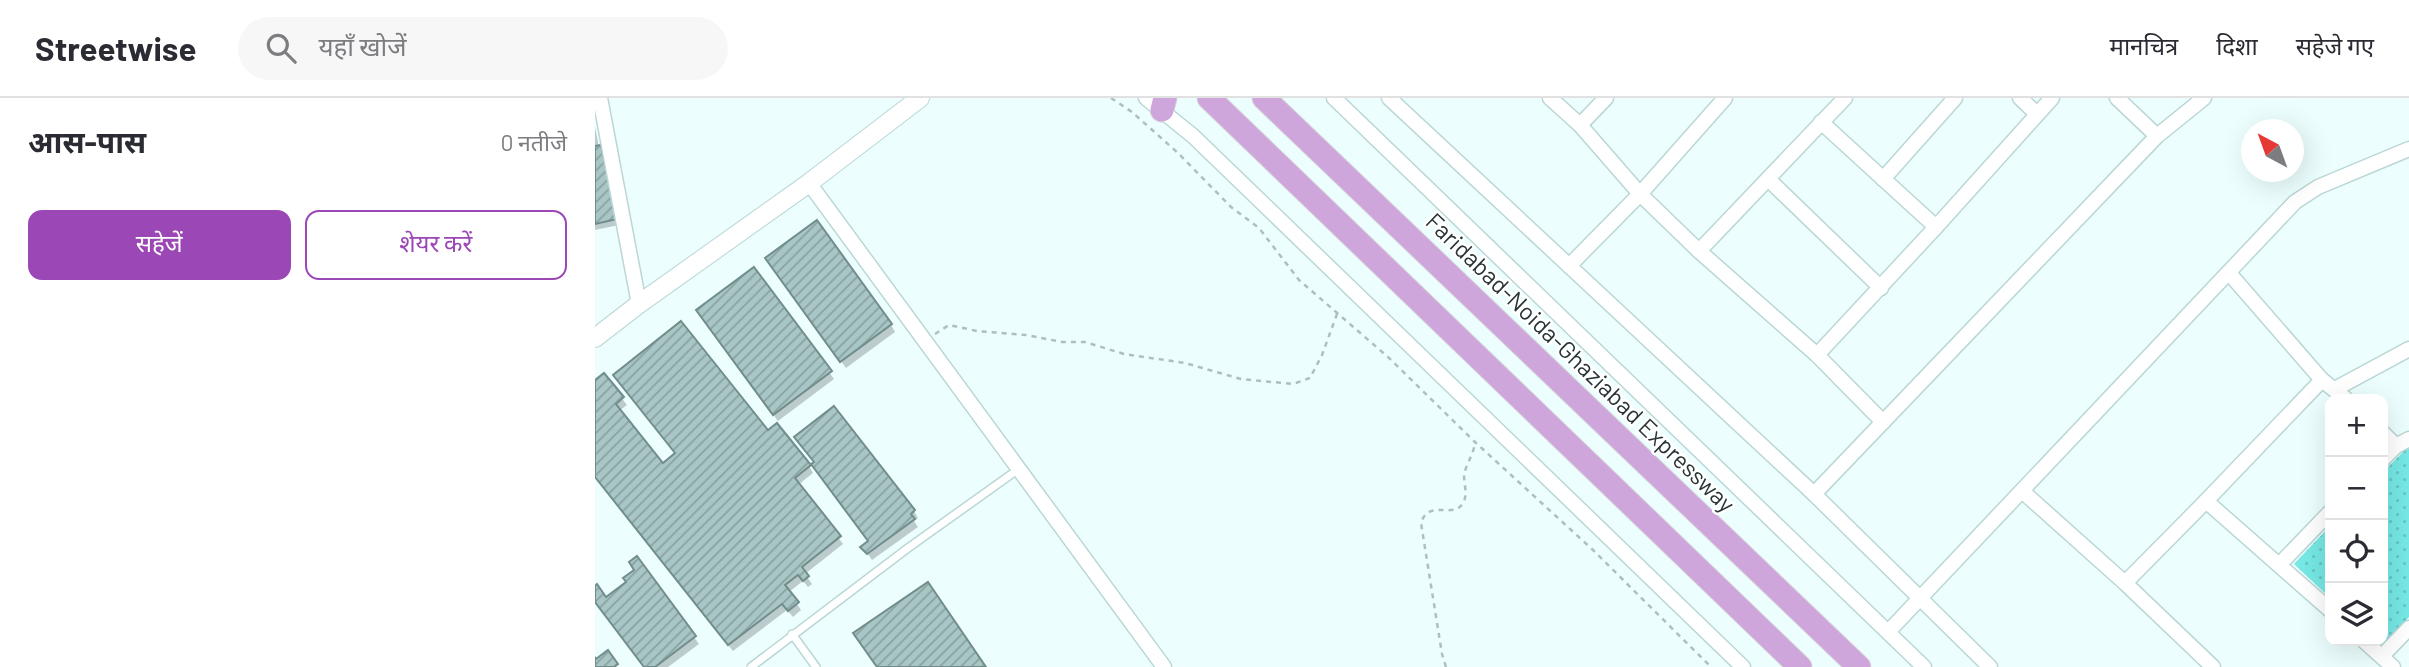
<!DOCTYPE html>
<html lang="hi">
<head>
<meta charset="utf-8">
<style>
	body { margin:0; font-family:Barlow,"Noto Sans Devanagari",sans-serif; background:#f7f7f7; color:#2b2b33 }
	.controls { position:absolute; right:21px; bottom:21px; display:grid; overflow:hidden; border-radius:14px; box-shadow:0 7px 28px #0002 }
	.controls button { width:63px; height:63px; display:grid; place-items:center; padding:0; border:0; border-bottom:2px solid #e1e1e2; background:#fff; color:#2b2b33; font:35px sans-serif }
	.compass { position:absolute; left:1646px; top:21px; width:63px; height:63px; border-radius:50%; background:#fff; box-shadow:0 7px 28px #0002; rotate:319deg }
	.list { margin:0; padding:0; list-style:none }
	h2 { display:flex; justify-content:space-between; align-items:center; height:91px; margin:0; padding:0 28px; font-size:30px }
	h2 small { font-size:23px; font-weight:400; color:#7c7c81 }
	.actions { display:flex; gap:14px; padding:21px 28px }
	.actions a { flex:1; padding:16px 0; border:2px solid #9b47b5; border-radius:14px; text-align:center; font-size:24px; color:#9b47b5 }
	.actions .main { background:#9b47b5; color:#fff }
	.icon { flex:none; width:38px; height:38px; fill:none; stroke:currentColor; stroke-width:2; stroke-linecap:round; stroke-linejoin:round }
	.map { position:relative; flex:none; width:1814px; height:569px; overflow:hidden }
	header { display:flex; align-items:center; gap:42px; box-sizing:border-box; height:98px; padding:0 35px; background:#fff; border-bottom:2px solid #e1e1e2 }
	header strong { font-size:33px }
	nav { display:flex; gap:38px; margin-inline-start:auto; font-size:24px }
	.search { width:490px; height:63px; background:#f7f7f7; display:flex; align-items:center; gap:18px; box-sizing:border-box; padding:0 24px; border-radius:38px; color:#7c7c81; font-size:26px }
	main { display:flex }
	aside { flex:1; background:#fff }
	.map>svg:first-child { display:block }
	.green { fill:url(#green-dots) }
	.shadow { fill:#0003 }
	.building { fill:url(#building-hatch); stroke:#718d8c; stroke-width:2 }
	.lines { fill:none; stroke-linecap:round; stroke-linejoin:round }
	.service-casing { stroke:#bad7d6; stroke-width:10 }
	.minor-casing { stroke:#bad7d6; stroke-width:17 }
	.tertiary-casing { stroke:#bad7d6; stroke-width:20 }
	.primary-casing { stroke:#d8dada; stroke-width:25 }
	.path { stroke:#afbfbf; stroke-width:2.5; stroke-dasharray:5 5; stroke-linecap:butt }
	.service { stroke:#fff; stroke-width:7 }
	.minor { stroke:#fff; stroke-width:14 }
	.tertiary { stroke:#fff; stroke-width:18 }
	.primary { stroke:#cfa6dc; stroke-width:23 }
	.labels { text-anchor:middle; stroke-width:5; stroke-linejoin:round; paint-order:stroke }
	.street-label { font-size:24px; fill:#283333; stroke:#fff }
</style>
</head>
<body>
<header>
<strong>Streetwise</strong>
<div class="search"><svg class="icon" aria-label="search" viewBox="0 0 24 24"><circle cx="10" cy="10" r="6"/><path d="M15 15l6 6"/></svg>यहाँ खोजें</div>
<nav><a>मानचित्र</a><a>दिशा</a><a>सहेजे गए</a></nav>
</header>
<main>
<aside>
<h2>आस-पास<small>0 नतीजे</small></h2>
<ul class="list">
</ul>
<div class="actions"><a class="main">सहेजें</a><a>शेयर करें</a></div>
</aside>
<div class="map">
<svg width="1814" height="569" viewBox="0 0 1814 569">
	<defs>
		<pattern id="green-dots" width="8" height="8" patternUnits="userSpaceOnUse" patternTransform="scale(1.75)"><rect width="8" height="8" fill="#76e8e5"/><path d="M2 2h.1M6 6h.1" fill="none" stroke="#66c7c5" stroke-width="1.8" stroke-linecap="round"/></pattern>
		<pattern id="building-hatch" width="6" height="6" patternUnits="userSpaceOnUse" patternTransform="scale(1.75)"><rect width="6" height="6" fill="#a8c6c5"/><path d="M-1 1l2-2M0 6l6-6M5 7l2-2" fill="none" stroke="#89a1a1"/></pattern>
	</defs>
	<rect width="100%" height="100%" fill="#ecfefe"/>
	<g class="green">
		<polygon points="1814,348 1814,519 1786,549 1780,543 1788,543 1788,374"/>
		<polygon points="1735,428 1735,500 1699,466"/>
	</g>
	<g class="shadow">
		<polygon points="0,29 4,49 8,54 24,127 0,132"/>
		<polygon points="176,167 296,227 300,234 251,270"/>
		<polygon points="159,171 239,281 183,323 107,220"/>
		<polygon points="9,277 32,307 24,313 67,368 172,334 214,368 218,375 203,387 248,446 210,476 217,486 213,489 208,483 194,494 206,512 198,519 192,512 138,553 0,379 0,285"/>
		<polygon points="319,413 323,420 319,423 323,429 277,462 268,449"/>
		<polygon points="41,460 104,546 73,569 49,569 0,503 0,490 11,501 33,484 41,473"/>
	</g>
	<g class="building">
		<polygon points="6,47 22,121 0,126 0,48"/>
		<polygon points="222,122 297,226 245,264 170,160"/>
		<polygon points="159,169 237,273 178,317 101,212"/>
		<polygon points="86,223 173,332 182,325 216,367 200,380 246,438 207,469 214,478 208,483 203,477 190,487 204,504 193,513 187,506 133,547 0,379 0,282 9,275 29,299 21,306 68,365 80,355 18,277"/>
		<polygon points="239,308 320,412 316,416 320,421 272,456 265,449 273,443 216,366 219,364 199,339"/>
		<polygon points="42,458 101,538 60,569 49,569 0,504 0,488 2,486 11,499 31,484 28,480 39,472 34,464"/>
		<polygon points="333,484 391,569 282,569 258,535"/>
		<polygon points="13,552 23,566 19,569 0,569 0,559 1,561"/>
	</g>
	<g class="lines">
		<g class="service-casing">
			<g id="service">
				<polyline points="197,536 221,569"/>
				<polyline points="156,569 313,450 425,370"/>
			</g>
		</g>
		<g class="minor-casing">
			<g id="minor">
				<polyline points="5,0 44,206"/>
				<polyline points="551,0 598,38 1148,569"/>
				<polyline points="739,0 1329,569"/>
				<polyline points="794,0 1219,396 1395,569"/>
				<polyline points="955,0 985,27 1045,96 1104,153"/>
				<polyline points="1250,0 1104,153 1222,257 1288,324"/>
				<polyline points="1425,0 1442,16"/>
				<polyline points="1522,0 1562,38"/>
				<polyline points="1226,24 1341,129"/>
				<polyline points="985,27 1011,0"/>
				<polyline points="1173,81 1286,190"/>
				<polyline points="1288,81 1360,0"/>
				<polyline points="214,85 569,569"/>
				<polyline points="974,168 1045,96 1130,0"/>
				<polyline points="1634,175 1727,282 1751,301"/>
				<polyline points="1222,257 1341,129 1457,0"/>
				<polyline points="1740,291 1814,251"/>
				<polyline points="1788,335 1801,348"/>
				<polyline points="1788,361 1801,348 1814,341"/>
				<polyline points="1427,393 1530,485 1618,569"/>
				<polyline points="1219,396 1562,38 1609,0"/>
				<polyline points="1611,403 1735,512"/>
				<polyline points="1685,466 1735,414"/>
				<polyline points="1530,485 1611,403 1727,282"/>
				<polyline points="1293,534 1700,104 1723,89 1814,51"/>
				<polyline points="1769,543 1798,569"/>
				<polyline points="1787,558 1814,530"/>
			</g>
		</g>
		<g class="tertiary-casing">
			<polyline id="tertiary" points="0,240 44,206 214,85 325,0"/>
		</g>
		<g class="primary-casing">
			<g id="primary">
				<polyline points="614,0 1205,569"/>
				<polyline points="669,0 1264,569"/>
				<polyline points="567,12 570,0"/>
			</g>
		</g>
		<g class="path">
			<polyline points="516,0 537,14 583,55 636,109 664,130 704,182 793,259 880,344 998,452 1116,569"/>
			<polyline points="340,236 354,227 382,233 431,237 467,244 490,244 529,256 590,265 646,281 698,286 715,280 727,257 742,216"/>
			<path d="M 851,569 L 847,556 L 826,425 C 834,400 858,422 868,405 C 873,397 869,386 869,377 C 871,366 879,356 880,344"/>
		</g>
		<use href="#service" class="service"/>
		<use href="#minor" class="minor"/>
		<use href="#tertiary" class="tertiary"/>
		<use href="#primary" class="primary"/>
	</g>
	<g class="labels">
		<g class="street-label">
			<text transform="translate(985 265) rotate(44)" y="8">Faridabad-Noida-Ghaziabad Expressway</text>
		</g>
	</g>
</svg>
<div class="controls">
<button>+</button>
<button>−</button>
<button><svg class="icon" aria-label="locate" viewBox="0 0 24 24"><circle cx="12" cy="12" r="6"/><path d="M12 2v4M12 18v4M2 12h4M18 12h4"/></svg></button>
<button><svg class="icon" aria-label="layers" viewBox="0 0 24 24"><path d="M12 4l9 5-9 5-9-5zM3 14l9 5 9-5"/></svg></button>
</div>
<svg class="compass" viewBox="-18 -18 36 36"><path d="M0-13l5 13h-10z" fill="#e53935"/><path d="M0 13l5-13h-10z" fill="#7c7c81"/></svg>
</div>
</main>
</body>
</html>
